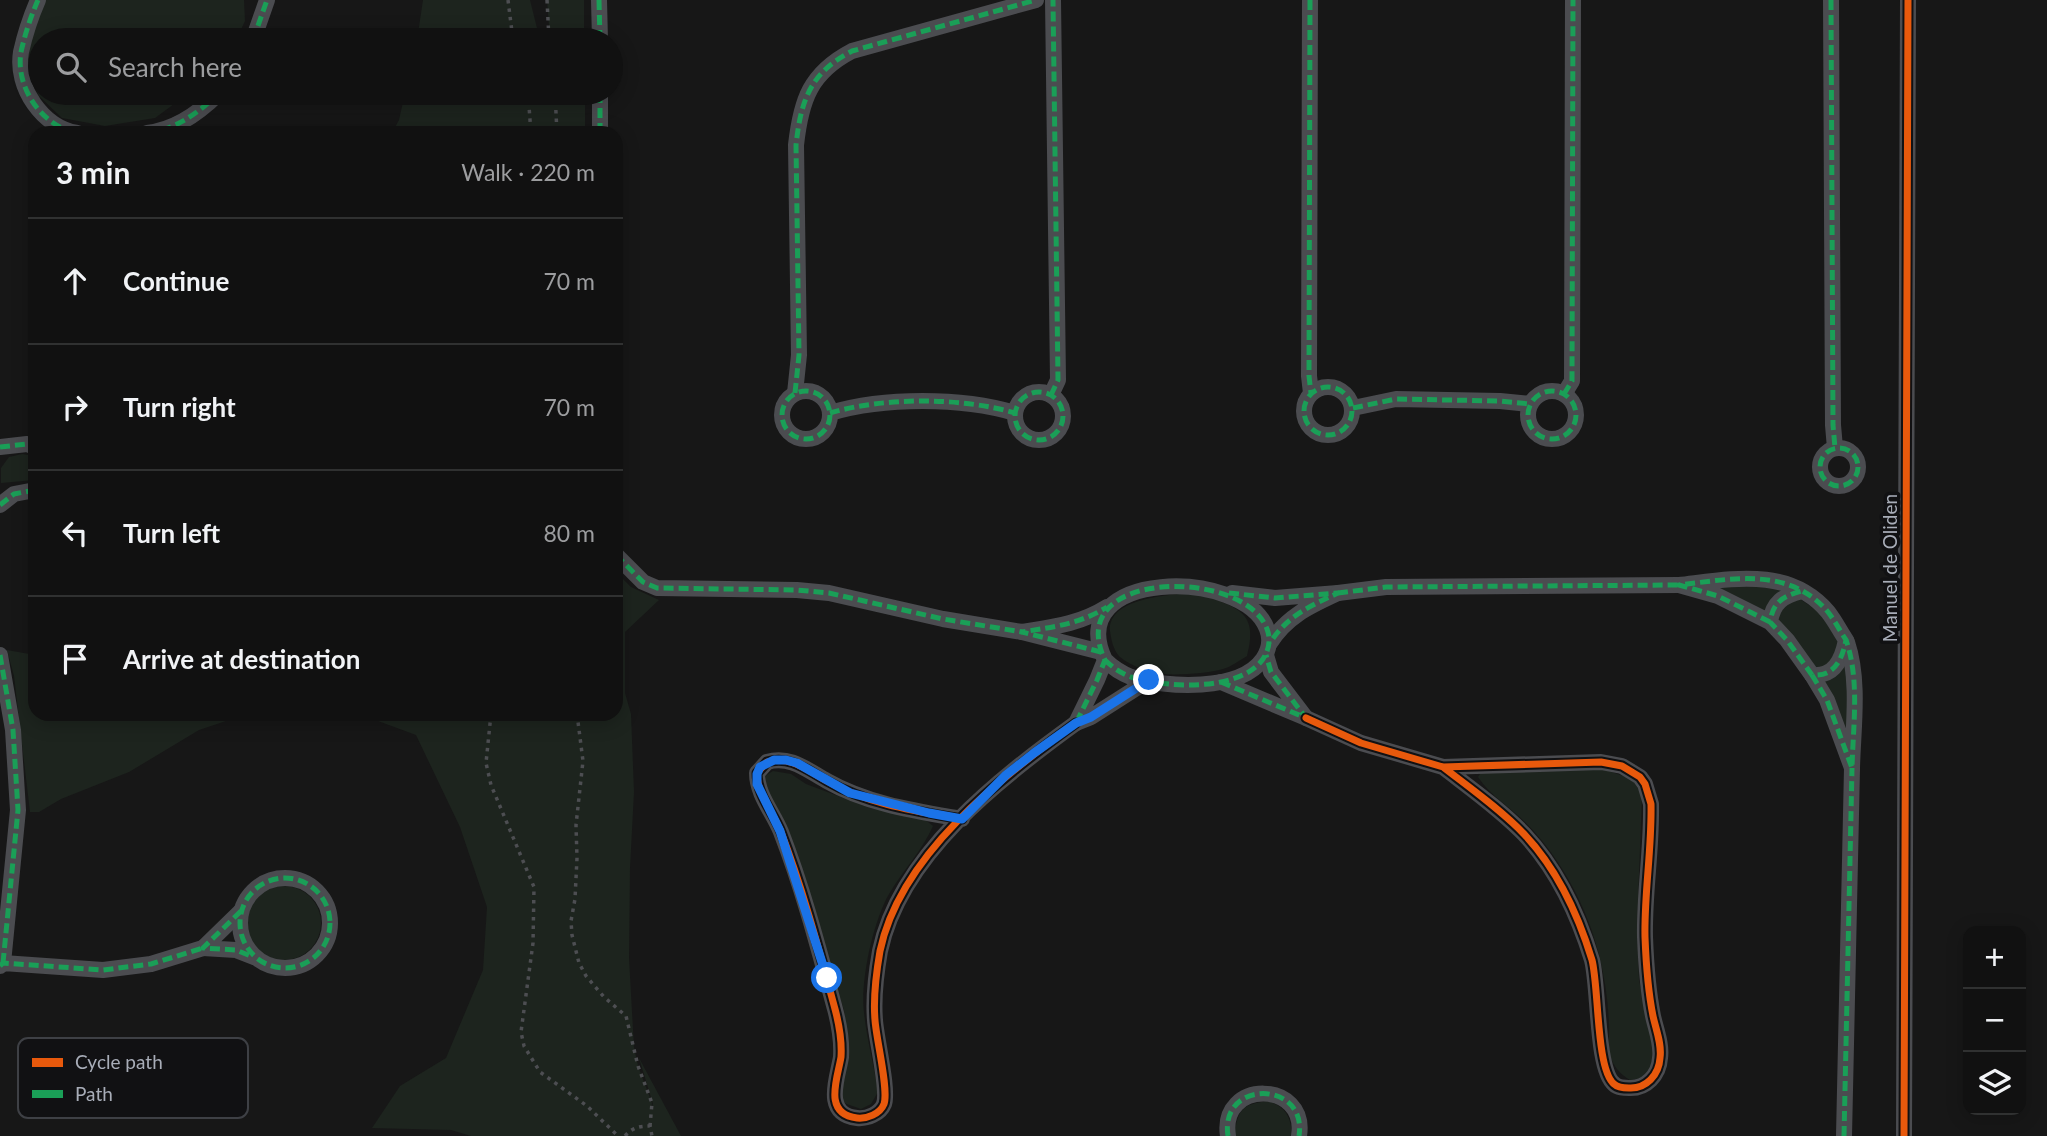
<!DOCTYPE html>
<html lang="en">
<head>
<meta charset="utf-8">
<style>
	body { margin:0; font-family:Lato,sans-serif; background:#1e1f1f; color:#f1f3f6 }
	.controls { position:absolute; right:21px; bottom:21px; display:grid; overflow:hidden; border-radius:14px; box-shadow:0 4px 18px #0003 }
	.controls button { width:63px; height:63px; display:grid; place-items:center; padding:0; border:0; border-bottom:2px solid #303131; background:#111; color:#f1f3f6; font:35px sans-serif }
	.stop { position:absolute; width:21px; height:21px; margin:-16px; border:5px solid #1a73e8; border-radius:50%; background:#fff }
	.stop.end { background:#1a73e8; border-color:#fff; box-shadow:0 2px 7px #0008 }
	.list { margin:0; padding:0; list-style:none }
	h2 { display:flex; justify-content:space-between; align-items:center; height:91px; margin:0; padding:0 28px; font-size:30px }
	h2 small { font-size:23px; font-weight:400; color:#9c9d9f }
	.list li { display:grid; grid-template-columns:46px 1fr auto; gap:21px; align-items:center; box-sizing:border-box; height:126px; padding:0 28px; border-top:2px solid #303131 }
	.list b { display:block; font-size:26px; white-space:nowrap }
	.list em { font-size:23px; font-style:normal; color:#9c9d9f }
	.icon { flex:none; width:38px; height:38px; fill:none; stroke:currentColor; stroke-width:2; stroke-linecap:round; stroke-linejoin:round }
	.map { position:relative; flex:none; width:2047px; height:1136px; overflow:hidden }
	.search { position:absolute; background:#111; box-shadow:0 4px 18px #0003; left:28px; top:28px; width:595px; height:77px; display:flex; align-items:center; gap:18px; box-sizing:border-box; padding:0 24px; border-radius:38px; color:#9c9d9f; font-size:26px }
	.panel { position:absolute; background:#111; box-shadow:0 4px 18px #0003; left:28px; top:126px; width:595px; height:595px; border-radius:21px }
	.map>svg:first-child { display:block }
	.green { fill:#1d241e }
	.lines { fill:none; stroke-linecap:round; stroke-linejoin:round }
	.path { stroke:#4d4e52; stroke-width:3.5; stroke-dasharray:3.5 5; stroke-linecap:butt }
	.minor { stroke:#4b4c50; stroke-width:16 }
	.quiet { stroke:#1a9f57; stroke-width:5; stroke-dasharray:10 5; stroke-linecap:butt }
	.cycleway-casing { stroke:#111113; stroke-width:11 }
	.cycleway { stroke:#e8590c; stroke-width:7 }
	.route { stroke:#1a73e8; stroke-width:9 }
	.labels { text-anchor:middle; stroke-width:7; stroke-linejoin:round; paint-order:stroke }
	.street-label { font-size:19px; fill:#a8adb8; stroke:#111113 }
	.key { fill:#111113; stroke:#3e4045; stroke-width:2 }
	.key-label { font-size:19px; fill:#a8adb8 }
</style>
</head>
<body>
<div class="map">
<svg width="2047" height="1136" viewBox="0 0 2047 1136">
	<rect width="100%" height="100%" fill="#171717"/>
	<g class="green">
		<polygon points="42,0 244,0 245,21 236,40 40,40 40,93 189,93 155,118 105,126 62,118 39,96 21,54"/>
		<polygon points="423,0 530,0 540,40 417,40"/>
		<polygon points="547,0 584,0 584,40 550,40"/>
		<polygon points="405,93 585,93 585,133 392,133 399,120"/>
		<polygon points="22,454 35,456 35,480 1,483 1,468 9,457"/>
		<polygon points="616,572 631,587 659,600 625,632 625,693 631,714 634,792 630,868 629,958 634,1047 638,1066 652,1103 651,1110 653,1104 639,1058 681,1136 471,1136 451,1130 372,1128 400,1086 446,1058 483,970 487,907 460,827 416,735 359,714 616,714"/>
		<polygon points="1722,586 1757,586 1782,589 1774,597 1765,612 1713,590"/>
		<path d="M 1196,593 C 1234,607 1260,609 1247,656 C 1240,660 1231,667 1223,669 C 1206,674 1171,676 1153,673 C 1144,671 1125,662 1119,656 C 1113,649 1111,639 1110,631 C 1107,597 1174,594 1196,593 Z"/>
		<polygon points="1797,597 1819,612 1840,644 1838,653 1824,668 1815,667 1776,621 1782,605"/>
		<polygon points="7,650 35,655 35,714 247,714 199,730 129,772 61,799 39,812 30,812 14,676"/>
		<polygon points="1844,660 1848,687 1847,739 1822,679"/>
		<path d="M 1602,769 L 1633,779 L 1642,795 L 1637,927 L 1639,980 L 1652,1042 L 1653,1065 L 1643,1078 L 1630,1080 C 1620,1074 1614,1067 1610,1056 C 1607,1047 1610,1034 1609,1024 C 1608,1001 1605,978 1599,955 C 1588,909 1562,860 1528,825 C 1512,808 1491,797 1478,777 L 1482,771 Z"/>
		<path d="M 773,771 L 791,774 L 806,784 L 870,808 L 923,818 L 933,826 C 922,851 903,870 889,894 C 873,922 860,981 864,1013 C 867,1040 874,1065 878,1092 L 871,1104 L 861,1109 L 844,1103 L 840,1092 L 848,1042 L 844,1010 L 782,816 L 768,795 L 765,776 Z"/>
		<circle cx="284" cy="923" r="37"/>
		<path d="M 1269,1101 C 1287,1108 1291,1118 1292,1136 L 1234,1136 C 1238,1109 1242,1104 1269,1101 Z"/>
	</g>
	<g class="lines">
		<g class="path">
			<polyline points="508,0 513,40"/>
			<polyline points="547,0 549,40"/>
			<polyline points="528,93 531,133"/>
			<polyline points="555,93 557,133"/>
			<polyline points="491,714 486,763 491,785 534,887 533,943 521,1032 524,1046 540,1072 587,1106 618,1136"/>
			<polyline points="577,714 583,761 576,825 577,858 575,899 571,921 572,935 579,963 586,976 604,997 626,1016 638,1066 652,1103 650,1126"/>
			<path d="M 625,1136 C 632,1128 639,1126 650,1126 L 652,1136"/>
		</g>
		<g class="minor">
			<path d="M 38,0 C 31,16 25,34 21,52 C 15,88 43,127 77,133"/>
			<polyline points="599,0 600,40"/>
			<polyline points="1310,0 1309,376 1311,393"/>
			<polyline points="1831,0 1833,425 1835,448"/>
			<polyline points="253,40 267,0"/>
			<polyline points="600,93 600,133"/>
			<path d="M 147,133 C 175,130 200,112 219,93"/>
			<circle cx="1328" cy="411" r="24"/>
			<circle cx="806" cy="415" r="24"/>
			<circle cx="1552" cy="415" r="24"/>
			<circle cx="1039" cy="416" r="24"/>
			<path d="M 795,393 L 799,355 L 796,145 C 801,100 810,73 852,51 L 1036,0"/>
			<polyline points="1564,394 1572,381 1573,0"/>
			<polyline points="1051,395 1058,380 1053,0"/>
			<polyline points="1353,408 1396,399 1500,401 1530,404"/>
			<path d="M 830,413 C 884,397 961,397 1015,413"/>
			<polyline points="0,447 27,444 35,447"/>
			<circle cx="1839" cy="467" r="19"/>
			<polyline points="0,505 14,494 35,490"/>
			<polyline points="616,555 643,582 657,588 797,590 829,593 943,619 1022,632"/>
			<path d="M 1232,593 L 1275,598 L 1338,593 C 1310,606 1287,616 1270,643"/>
			<polyline points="1338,593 1386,587 1679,585"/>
			<path d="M 1770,622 L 1718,596 L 1679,585 C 1731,579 1789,566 1828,612 C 1835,621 1840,631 1846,640 C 1842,660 1834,677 1812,675 L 1787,640 L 1770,622 C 1773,602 1783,596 1802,591"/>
			<path d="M 1101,652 L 1022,632 C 1053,627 1080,624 1107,607"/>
			<polyline points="0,655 13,730 18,810 3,963"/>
			<path d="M 1105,660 C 1113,668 1121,673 1131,677 C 1166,688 1240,692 1263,659 C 1269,650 1271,639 1267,629 C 1244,567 1061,569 1105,660 L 1097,680 L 1076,723 L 1091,717 L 1149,680"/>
			<path d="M 1812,675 L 1827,700 L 1852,768 C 1853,728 1860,681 1847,642"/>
			<polyline points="1221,682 1306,718 1271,672 1266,655"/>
			<path d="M 1306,718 L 1361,743 L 1443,767 L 1601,762 L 1622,766 L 1640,777 L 1645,784 L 1651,804 C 1652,849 1644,893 1645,937 C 1646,963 1648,991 1653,1016 C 1656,1030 1662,1044 1660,1058 C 1659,1075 1646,1089 1629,1088 C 1624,1088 1618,1088 1614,1084 C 1596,1069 1599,987 1592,960 C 1578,914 1557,869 1524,834 C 1500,809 1470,788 1443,767"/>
			<path d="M 962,819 C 916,811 867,804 827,781 C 807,770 790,755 767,762 L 757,773 C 757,795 773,812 781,832 C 803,889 819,950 835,1009 C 839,1024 842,1041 841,1057 C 838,1077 822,1114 857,1118 C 867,1119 880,1114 884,1104 C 889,1090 876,1038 875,1020 C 873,997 876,974 880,951 C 900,855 1000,778 1076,723"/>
			<circle cx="285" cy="923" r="45"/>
			<polyline points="241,911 203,948 236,950 254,957"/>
			<polyline points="0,966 3,963 103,970 151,964 203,948"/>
			<path d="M 1228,1136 C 1219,1079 1308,1080 1299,1136"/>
			<polyline points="1844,1136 1852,768"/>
			<polyline points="1904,1136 1908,0"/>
		</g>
		<g class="quiet">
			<path d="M 38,0 C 31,16 25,34 21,52 C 15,88 43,127 77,133"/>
			<polyline points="599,0 600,40"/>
			<polyline points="1310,0 1309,376 1311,393"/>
			<polyline points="1831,0 1833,425 1835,448"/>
			<polyline points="253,40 267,0"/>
			<polyline points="600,93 600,133"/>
			<path d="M 147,133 C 175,130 200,112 219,93"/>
			<circle cx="1328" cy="411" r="24"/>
			<circle cx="806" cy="415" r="24"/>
			<circle cx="1552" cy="415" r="24"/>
			<circle cx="1039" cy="416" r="24"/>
			<path d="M 795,393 L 799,355 L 796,145 C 801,100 810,73 852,51 L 1036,0"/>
			<polyline points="1564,394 1572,381 1573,0"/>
			<polyline points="1051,395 1058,380 1053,0"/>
			<polyline points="1353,408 1396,399 1500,401 1530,404"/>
			<path d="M 830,413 C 884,397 961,397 1015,413"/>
			<polyline points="0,447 27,444 35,447"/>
			<circle cx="1839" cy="467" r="19"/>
			<polyline points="0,505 14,494 35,490"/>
			<polyline points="616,555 643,582 657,588 797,590 829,593 943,619 1022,632"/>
			<path d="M 1229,593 L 1275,598 L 1338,593 C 1310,606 1287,616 1270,643"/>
			<polyline points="1338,593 1386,587 1679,585"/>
			<path d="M 1770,622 L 1718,596 L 1679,585 C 1731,579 1789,566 1828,612 C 1835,621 1840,631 1846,640 C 1842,660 1834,677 1812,675 L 1787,640 L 1770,622 C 1773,602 1783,596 1802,591"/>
			<path d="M 1101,652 L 1022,632 C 1053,627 1080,624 1107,607"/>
			<polyline points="0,655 13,730 18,810 3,963"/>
			<path d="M 1105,660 C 1113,668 1121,673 1131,677 C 1166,688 1240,692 1263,659 C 1269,650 1271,639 1267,629 C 1244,567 1061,569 1105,660 L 1097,680 L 1076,723 L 1091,717 L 1149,680"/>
			<path d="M 1812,675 L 1827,700 L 1852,768 C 1853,726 1860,680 1846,640"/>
			<polyline points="1221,682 1306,718 1271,672 1266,655"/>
			<circle cx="285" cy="923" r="45"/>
			<polyline points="241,911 203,948 236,950 253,957"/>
			<polyline points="0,966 3,963 103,970 151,964 203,948"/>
			<path d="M 1228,1136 C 1219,1079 1308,1080 1299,1136"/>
			<polyline points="1844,1136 1852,768"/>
		</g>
		<g class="cycleway-casing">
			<g id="cycleway">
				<path d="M 1306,718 L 1361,743 L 1443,767 L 1601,762 L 1622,766 L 1640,777 L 1645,784 L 1651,804 C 1652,849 1644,893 1645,937 C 1646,963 1648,991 1653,1016 C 1656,1030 1662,1044 1660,1058 C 1659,1075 1646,1089 1629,1088 C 1624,1088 1618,1088 1614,1084 C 1596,1069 1599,987 1592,960 C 1578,914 1557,869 1524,834 C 1500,809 1470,788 1443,767"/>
				<path d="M 962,819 C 916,811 867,804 827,781 C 807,770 790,755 767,762 L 757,773 C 757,795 773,812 781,832 C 803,889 819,950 835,1009 C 839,1024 842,1041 841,1057 C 838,1077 822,1114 857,1118 C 867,1119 880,1114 884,1104 C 889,1090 876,1038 875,1020 C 873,997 876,974 880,951 C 900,855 1000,778 1076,723"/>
				<polyline points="1904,1136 1908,0"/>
			</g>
		</g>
		<use href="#cycleway" class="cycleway"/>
	</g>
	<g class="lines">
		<polyline class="route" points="827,978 780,831 757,784 757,774 760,767 774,760 786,760 797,763 850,793 929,813 962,819 1006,775 1034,753 1076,723 1091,717 1149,680"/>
	</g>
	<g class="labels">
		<g class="street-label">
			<text transform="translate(1890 568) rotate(-90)" y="7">Manuel de Oliden</text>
		</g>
	</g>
	<rect x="18" y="1038" width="230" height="80" rx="10" class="key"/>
	<rect x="32" y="1058" width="31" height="9" fill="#e8590c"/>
	<rect x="32" y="1090" width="31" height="8" fill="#1a9f57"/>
	<g class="key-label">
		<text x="75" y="1069">Cycle path</text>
		<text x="75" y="1101">Path</text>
	</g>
</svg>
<div class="controls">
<button>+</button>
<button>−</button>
<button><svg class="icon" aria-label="layers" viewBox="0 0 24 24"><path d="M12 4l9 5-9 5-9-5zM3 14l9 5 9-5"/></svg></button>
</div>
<div class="stop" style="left:827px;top:978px"></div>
<div class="stop end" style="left:1149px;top:680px"></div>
<div class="search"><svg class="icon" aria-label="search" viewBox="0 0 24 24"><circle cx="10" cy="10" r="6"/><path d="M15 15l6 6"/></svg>Search here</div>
<section class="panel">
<h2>3 min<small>Walk · 220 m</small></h2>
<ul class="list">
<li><svg class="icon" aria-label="ahead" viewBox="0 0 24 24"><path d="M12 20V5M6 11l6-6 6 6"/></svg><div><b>Continue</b></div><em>70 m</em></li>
<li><svg class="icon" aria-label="right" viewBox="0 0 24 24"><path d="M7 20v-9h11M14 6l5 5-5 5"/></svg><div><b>Turn right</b></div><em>70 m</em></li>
<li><svg class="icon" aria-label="left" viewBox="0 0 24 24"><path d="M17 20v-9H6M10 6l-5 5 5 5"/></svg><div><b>Turn left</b></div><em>80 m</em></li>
<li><svg class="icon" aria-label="arrive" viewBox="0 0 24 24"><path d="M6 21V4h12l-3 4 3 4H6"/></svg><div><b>Arrive at destination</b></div></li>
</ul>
</section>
</div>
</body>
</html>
